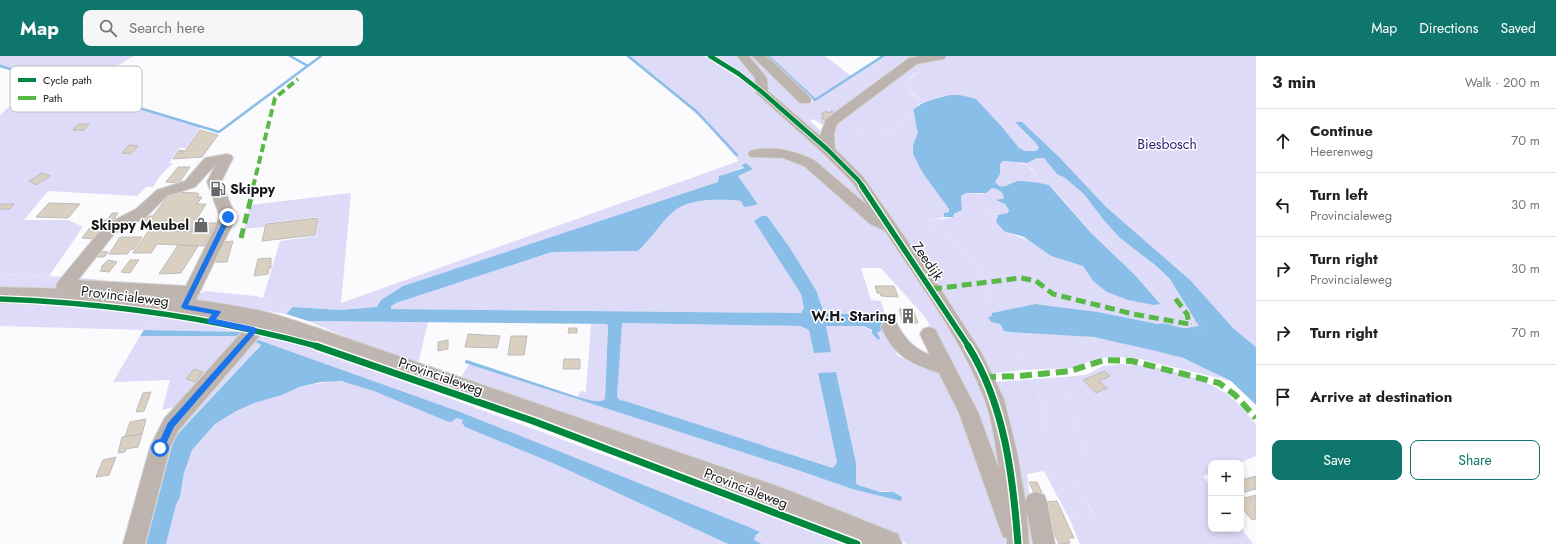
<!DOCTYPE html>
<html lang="en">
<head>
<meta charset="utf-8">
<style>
	body { margin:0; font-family:Jost,sans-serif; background:#f6f6f6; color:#222 }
	.controls { position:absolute; right:12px; bottom:12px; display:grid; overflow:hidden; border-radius:8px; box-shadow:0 2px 6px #0003 }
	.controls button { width:36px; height:36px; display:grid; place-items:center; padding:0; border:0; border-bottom:1px solid #e0e0e0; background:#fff; color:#222; font:20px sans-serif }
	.stop { position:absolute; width:12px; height:12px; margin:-9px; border:3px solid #1a73e8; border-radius:50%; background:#fff }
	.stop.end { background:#1a73e8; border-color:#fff; box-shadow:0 1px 4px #0008 }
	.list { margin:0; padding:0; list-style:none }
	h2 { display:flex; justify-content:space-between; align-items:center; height:52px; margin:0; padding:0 16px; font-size:17px }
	h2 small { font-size:13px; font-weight:400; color:#767676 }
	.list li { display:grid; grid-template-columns:26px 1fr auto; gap:12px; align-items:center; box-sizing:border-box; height:64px; padding:0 16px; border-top:1px solid #e0e0e0 }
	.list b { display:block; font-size:15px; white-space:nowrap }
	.list p { margin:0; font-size:13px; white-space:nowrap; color:#767676 }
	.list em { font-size:13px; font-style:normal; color:#767676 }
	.actions { display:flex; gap:8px; padding:12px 16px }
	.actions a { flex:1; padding:9px 0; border:1px solid #0f766e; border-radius:8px; text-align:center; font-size:14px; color:#0f766e }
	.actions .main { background:#0f766e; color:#fff }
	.icon { flex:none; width:22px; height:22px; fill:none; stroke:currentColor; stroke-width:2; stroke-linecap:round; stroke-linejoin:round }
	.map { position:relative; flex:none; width:1256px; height:488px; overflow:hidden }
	header { display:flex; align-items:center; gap:24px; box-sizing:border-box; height:56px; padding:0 20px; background:#0f766e; color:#fff }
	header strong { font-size:19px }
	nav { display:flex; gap:22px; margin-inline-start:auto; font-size:14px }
	.search { width:280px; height:36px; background:#f6f6f6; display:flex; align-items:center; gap:10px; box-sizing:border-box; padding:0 14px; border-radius:8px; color:#767676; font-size:15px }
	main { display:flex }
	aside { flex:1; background:#fff }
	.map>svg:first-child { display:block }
	.green { fill:#dddbf8; fill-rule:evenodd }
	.forest { fill:#dedcf9 }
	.water { fill:#88bee7 }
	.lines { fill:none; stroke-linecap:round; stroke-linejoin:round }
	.stream { stroke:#88bee7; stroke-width:2.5 }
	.building { fill:#dad0c2; stroke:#bdbbbb }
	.minor-casing { stroke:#d7d7d8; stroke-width:2 }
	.major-casing { stroke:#d7d7d8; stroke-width:2 }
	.path { stroke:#bfb9b7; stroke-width:2; stroke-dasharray:1 3; stroke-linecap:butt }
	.minor { fill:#bdb4af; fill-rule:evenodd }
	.major { fill:#bfb6b1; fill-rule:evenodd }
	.quiet-far2 { stroke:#58b947; stroke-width:4; stroke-dasharray:8 4; stroke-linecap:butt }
	.quiet-far1 { stroke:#58b947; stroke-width:5; stroke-dasharray:10 5; stroke-linecap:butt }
	.quiet { stroke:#58b947; stroke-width:6; stroke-dasharray:12 6; stroke-linecap:butt }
	.cycleway-far2-casing { stroke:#fff; stroke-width:6 }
	.cycleway-far1-casing { stroke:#fff; stroke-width:8 }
	.cycleway-casing { stroke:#fff; stroke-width:10 }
	.cycleway-far2 { stroke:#00873e; stroke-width:4.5 }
	.cycleway-far1 { stroke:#00873e; stroke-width:5.5 }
	.cycleway { stroke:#00873e; stroke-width:7 }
	.route { fill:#1a73e8 }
	.labels { text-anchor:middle; stroke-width:3; stroke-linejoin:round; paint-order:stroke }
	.park-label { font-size:14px; fill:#2f136f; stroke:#fff }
	.poi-label { font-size:14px; font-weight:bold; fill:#18181c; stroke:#fff; text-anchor:end }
	.street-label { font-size:14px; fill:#18181c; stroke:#fff }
	.key { fill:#fff; stroke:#bababb; stroke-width:1 }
	.key-label { font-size:11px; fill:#18181c }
</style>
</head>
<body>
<header>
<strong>Map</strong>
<div class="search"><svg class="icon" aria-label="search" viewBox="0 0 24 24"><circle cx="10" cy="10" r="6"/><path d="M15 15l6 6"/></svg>Search here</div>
<nav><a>Map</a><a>Directions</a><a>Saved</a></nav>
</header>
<main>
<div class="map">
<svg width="1256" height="488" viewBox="0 0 1256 488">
	<rect width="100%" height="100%" fill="#fbfafd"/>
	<g class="green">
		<polygon points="0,0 134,0 77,33 201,71 186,92 179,92 169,107 173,107 160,120 153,131 146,131 137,140 48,135 24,164 68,164 83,171 49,220 0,218 0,59 41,22 0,9"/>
		<path d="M 626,0 L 704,0 L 755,33 L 789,62 L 857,128 L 945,266 L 987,344 L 1009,450 L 951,310 L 925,261 L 881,212 L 861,212 L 871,244 L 881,245 L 885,258 L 824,257 L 816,234 L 790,192 L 767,160 L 754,165 L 801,238 L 804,252 L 801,257 L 391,253 L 391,250 L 396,247 L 552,196 L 638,195 C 651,183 661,166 674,155 C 690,142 721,143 741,145 L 743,149 L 757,147 L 738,120 L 753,113 L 744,111 L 719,120 L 718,126 L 403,230 L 393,236 L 377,251 L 339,254 L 293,251 L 263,242 L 280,185 L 316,180 L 319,161 L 266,167 L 265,171 L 244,173 L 250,149 L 351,137 L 341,247 L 739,105 L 704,65 L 673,37 Z"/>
		<polygon points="712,0 741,0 757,19 756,28"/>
		<path d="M 746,0 L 756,0 L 808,49 L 814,44 L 768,0 L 825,0 L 851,20 L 883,0 L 929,0 L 844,53 L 824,70 L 814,63 L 810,65 L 823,77 L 819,82 L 768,38 ZM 880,5 L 884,8 L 877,14 L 885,20 L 851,42 C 840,35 835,40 824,43 Z"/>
		<path d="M 934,0 L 1256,0 L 1256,291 L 917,16 L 906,25 L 903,30 C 907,36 919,43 925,46 L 919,48 L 913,54 L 915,59 L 909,57 L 890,77 L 869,67 L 854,71 L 883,97 L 904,101 L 913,97 L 922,116 L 949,153 L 949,156 L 944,158 L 944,161 L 930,164 L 928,172 L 947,183 L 964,200 L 973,205 L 992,257 L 992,260 L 988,261 L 991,266 L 1000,268 L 1004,275 L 1009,276 L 1023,314 L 987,318 L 839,99 L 831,80 L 835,69 L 914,7 Z"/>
		<path d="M 1003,105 C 1027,107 1028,107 1041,127 C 1034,127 1026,125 1018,125 C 1009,125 1003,136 994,126 L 1000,118 L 1000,108 Z"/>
		<path d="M 992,132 C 998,133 1003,135 1004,142 L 998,143 L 998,145 L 1005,148 L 1009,154 L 1008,157 L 998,159 L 981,151 L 962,148 L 961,140 L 966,137 L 982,138 Z"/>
		<polygon points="189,256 221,268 246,275 244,276 144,274"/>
		<polygon points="621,267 800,270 809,274 811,282 830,294 825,270 864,270 879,280 876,277 885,272 898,300 945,318 1010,488 907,488 881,474 460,323 469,308 794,412 852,433 901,444 886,435 880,436 858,429 856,427 856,407 836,316 818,318 837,406 833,412 620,344 617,341 617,338"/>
		<path d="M 591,268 L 607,268 L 608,270 L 605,343 C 597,348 587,343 578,341 L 580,335 L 586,336 Z"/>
		<polygon points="255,276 276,281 345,304 806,473 842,488 762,488 754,484 755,480 760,477 744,469 467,360 256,286 261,288 174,382 146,488 141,488 174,369"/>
		<polygon points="140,280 241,280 182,349 162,354 170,324 113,326"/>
		<path d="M 1121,308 C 1152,308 1203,320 1228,339 C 1239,347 1247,358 1256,368 L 1256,400 L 1239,407 L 1211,407 L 1211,417 L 1203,420 L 1211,431 L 1211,473 L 1241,473 L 1241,472 L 1253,488 L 1080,488 L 1070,464 L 1095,462 L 1079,428 L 1087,393 L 1065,321 L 1086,319 L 1103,310 Z"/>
		<polygon points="1037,323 1044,380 1044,415 1027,418 1034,488 1027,488 995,326"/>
		<path d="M 332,325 C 366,325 417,352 449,366 L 456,362 L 463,364 L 462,367 L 465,371 L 555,408 L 728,488 L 166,488 L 176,449 L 180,441 L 184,417 L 192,394 L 215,368 L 236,354 L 254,347 L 282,339 L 299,331 Z"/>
	</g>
	<g class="forest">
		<path d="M 1033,0 L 1089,0 L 1081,8 C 1082,25 1113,17 1121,33 L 1119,35 L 1101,37 L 1070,46 L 1070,55 L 1068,58 C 1048,57 1037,41 1018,51 L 1023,61 L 1022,66 L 1015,66 L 1036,87 L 1039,92 L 1036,95 C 1020,97 1014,87 1005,75 C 982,45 965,29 925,46 L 903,32 L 906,25 L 916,18 L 918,12 C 929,2 953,6 964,15 L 977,12 L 986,5 L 990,5 C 995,8 1001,12 1007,14 C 1016,18 1043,21 1051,17 L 1050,14 L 1037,7 L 1032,1 Z"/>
		<path d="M 880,5 L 884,8 L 877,14 L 885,20 L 851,43 C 841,35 833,40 822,44 Z"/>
		<polygon points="895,35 901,37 905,43 902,46 887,46 882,44"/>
		<path d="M 904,56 L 915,59 C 917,66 915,68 918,76 L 913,89 L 913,97 L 904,101 L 894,102 L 883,97 L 854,71 L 869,67 L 890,77 L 899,68 L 898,59 Z"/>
		<path d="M 1239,98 L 1247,102 C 1249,109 1247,112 1241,115 L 1252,136 L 1237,137 L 1229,125 L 1219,118 L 1211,109 L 1212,102 L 1216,100 Z"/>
		<path d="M 1040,102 L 1046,103 L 1057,118 L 1064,121 L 1084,138 L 1110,172 L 1170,223 L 1200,271 C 1194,270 1192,271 1187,272 C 1177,273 1168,265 1158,268 L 1098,256 L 1036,248 L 992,257 L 973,205 L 964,200 L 947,183 L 928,172 L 929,164 L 949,162 L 962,154 L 962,148 L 981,151 L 998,159 L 996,166 L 1012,178 L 1028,184 L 1051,200 L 1083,210 L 1093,225 L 1159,248 L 1135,219 L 1091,177 L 1056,136 L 1049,129 L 1041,127 L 1032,113 L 1024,107 L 1030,107 L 1033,103 Z"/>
		<polygon points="1062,103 1100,109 1140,110 1136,133 1164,142 1171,147 1192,182 1201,189 1205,196 1203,199 1196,202 1200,217 1178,213 1106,151"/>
		<polygon points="0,218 67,221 103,224 92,235 0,232"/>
		<polygon points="205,235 256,240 293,251 286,258 191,243"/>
		<polygon points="0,244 189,256 144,274 0,270"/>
		<polygon points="308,265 428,266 418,308 372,292"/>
		<path d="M 1009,276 C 1083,276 1167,287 1231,325 L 1140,303 L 1121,301 L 1098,302 L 1074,312 L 1023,314 Z"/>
		<polygon points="1065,321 1087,393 1079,428 1095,463 1070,464 1044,415 1044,380 1037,323"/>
	</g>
	<g class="water">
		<path d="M 951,39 L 960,39 L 976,43 L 1002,71 L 1019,92 L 1025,95 L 1036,95 L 1039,92 L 1036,87 L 1015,66 L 1022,66 L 1058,100 L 1106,151 L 1190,224 L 1233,272 L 1256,291 L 1256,349 L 1231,325 L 1225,322 L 1183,302 L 1156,295 L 1094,281 L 1009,276 L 1004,275 L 1000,268 L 991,266 L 988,261 L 992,260 L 992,257 L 1035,248 L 1098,256 L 1158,268 C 1168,265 1177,273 1187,272 C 1192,271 1194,270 1199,270 L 1170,223 L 1156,210 L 1119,181 L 1103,163 L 1084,138 L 1064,121 L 1057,118 L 1044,102 L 1037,102 L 1027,107 L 1003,105 L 1000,108 L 1000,118 L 995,126 C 1003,136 1009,126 1018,125 C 1025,125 1042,127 1049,129 L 1091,177 L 1135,219 L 1160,248 L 1154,249 L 1128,244 L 1107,236 L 1093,225 L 1083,210 L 1051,200 L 1024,181 L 1004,175 L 996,166 L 998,159 L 1008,157 L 1009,154 L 1005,148 L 996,144 L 1004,142 C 1003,135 998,133 992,132 L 986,137 L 966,137 L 961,140 L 962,154 L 954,158 L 953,161 L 944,161 L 944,157 L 949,156 L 949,153 L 922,116 L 913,98 L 913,89 L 918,76 C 915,69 916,62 913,54 C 924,44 937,42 951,39 Z"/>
		<path d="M 746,107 L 753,113 L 738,120 L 757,147 L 756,149 L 744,151 L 741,145 C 721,143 690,142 674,155 C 661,166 651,183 638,195 L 552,196 L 396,247 L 391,250 L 391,253 L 801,257 L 804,252 L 801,238 L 754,165 L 762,160 L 767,160 L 790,192 L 816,234 L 824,257 L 880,259 L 885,272 L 877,277 L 880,282 L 878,284 L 872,277 L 872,274 L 864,270 L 826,270 L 831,296 L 814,297 L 809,274 L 800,270 L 622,267 L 617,341 L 620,344 L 628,346 L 833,412 L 837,406 L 818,317 L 836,316 L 856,407 L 856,427 L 858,429 L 880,436 L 893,436 L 902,441 L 901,445 L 852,433 L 795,413 L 465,307 L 465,305 L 467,304 L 578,341 C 587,343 598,348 605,343 L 608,271 L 607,268 L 308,265 L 286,258 L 293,251 L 340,254 L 377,251 L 381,244 L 403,230 L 718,126 L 719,120 L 744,112 L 742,109 Z"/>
		<polygon points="144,274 244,276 241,280 140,280"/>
		<polygon points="258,284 460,356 744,469 760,476 755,480 754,484 762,488 728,488 555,408 465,371 462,367 463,364 456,362 453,365 449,366 374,335 341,325 321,326 299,331 282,339 254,347 236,355 215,368 192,394 184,417 180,441 176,449 166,488 146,488 174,382 261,289 256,286"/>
	</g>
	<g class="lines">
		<g class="stream">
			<polyline points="290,0 308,10"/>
			<polyline points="628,0 697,56 737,99"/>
			<polyline points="768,0 815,44 883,0"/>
			<polyline points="0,10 219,76 321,0"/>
		</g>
	</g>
	<g class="building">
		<polygon points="826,55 829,57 832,55 838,59 827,65 821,62 824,60 821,58"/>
		<polygon points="78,68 89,68 84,74 73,74"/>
		<polygon points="200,74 218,79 202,101 173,103 177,97 183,97 184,96 178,96 179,94 185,95"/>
		<polygon points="129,89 138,90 131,98 122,97"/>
		<polygon points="178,111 190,111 179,127 166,126"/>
		<polygon points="42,117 50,120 36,129 29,125"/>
		<polygon points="236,128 239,135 234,136 231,129"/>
		<polygon points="171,136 197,137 199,138 197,141 202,141 197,148 206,148 194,167 216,167 212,175 139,172 148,160 153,160"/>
		<polygon points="49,147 80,148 68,162 36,161"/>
		<polygon points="0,148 14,148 10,153 0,153"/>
		<polygon points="112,157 118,157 112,166 105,169 93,168 97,164 107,164"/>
		<polygon points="318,162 315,179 262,185 266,168"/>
		<polygon points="92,169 106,170 95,183 82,182"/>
		<polygon points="150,173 173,175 212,176 204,190 157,188 151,197 133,197"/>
		<polygon points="120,181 142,181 134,193 131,193 127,198 109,198"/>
		<polygon points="233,185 227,206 212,206 218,200 223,186"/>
		<polygon points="178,189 198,190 181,217 159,218"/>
		<polygon points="101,195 108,196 104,201 97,201"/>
		<polygon points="271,202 271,212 269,212 268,218 254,220 258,203"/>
		<polygon points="108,204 117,206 109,216 100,215 103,211 101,211"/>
		<polygon points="130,204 139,204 130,217 121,216"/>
		<polygon points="875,230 894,230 898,241 881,240 880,237 877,237"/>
		<polygon points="899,253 913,253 918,267 903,267"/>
		<polygon points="569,272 577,272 577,277 568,277"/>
		<polygon points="468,278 500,280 497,292 465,291"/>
		<polygon points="511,280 527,280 524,299 508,299"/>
		<polygon points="448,284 448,293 438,295 438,286"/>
		<polygon points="564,303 580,303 580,313 563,313"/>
		<polygon points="194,313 203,316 195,326 186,323"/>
		<polygon points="1105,315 1110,320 1099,325 1107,332 1096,337 1083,324"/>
		<polygon points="151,336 144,355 136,356 143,337"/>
		<polygon points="146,363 142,378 125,381 130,366"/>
		<polygon points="142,378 138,391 126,393 125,396 118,397 122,381"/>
		<polygon points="116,401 109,419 96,421 103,404"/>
		<polygon points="1256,420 1256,433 1241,437 1241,424"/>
		<polygon points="1029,426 1037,426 1042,437 1034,437"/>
		<polygon points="1256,439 1256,463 1252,464 1241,451 1241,443"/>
		<polygon points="1057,445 1074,482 1068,482 1070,487 1059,488 1041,446"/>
	</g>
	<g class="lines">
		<g class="minor-casing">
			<g id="minor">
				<path d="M 737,0 L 749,0 L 767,22 L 768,35 L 820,80 L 826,63 L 909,2 L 921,0 L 946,0 L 944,3 L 917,8 L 837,68 L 834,78 L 835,93 L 863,121 L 938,229 L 981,296 L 1004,343 L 1017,396 L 1026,449 L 1029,488 L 1007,488 L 1007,482 L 1003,481 L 1000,473 L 959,357 L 939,317 C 910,307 895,301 881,271 L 884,266 L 890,264 L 896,266 C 904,282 913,292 930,299 L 920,278 L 923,273 L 929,271 L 935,273 L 978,356 L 999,413 C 996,392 992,362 984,342 C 962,284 919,227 885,175 L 870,168 L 804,110 L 783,102 L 750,101 L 748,98 L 750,95 C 772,89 794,94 814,104 L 867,149 L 853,127 L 823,97 L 758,39 L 756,36 L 755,22 Z"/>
				<polygon points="752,0 766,0 770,3 810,41 811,44 810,47 800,47"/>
				<path d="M 226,98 L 231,99 L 233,102 L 221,126 L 236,161 L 190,256 L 184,258 L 178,256 L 175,251 L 180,243 L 64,236 L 58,234 L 56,230 L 58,226 L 105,169 L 136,153 L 157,134 L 185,125 L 205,102 ZM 216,108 L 207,126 L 220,161 L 186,230 L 78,224 L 115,177 L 146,161 L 167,140 L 195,131 Z"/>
				<polygon points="263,257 269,259 272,264 269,269 178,375 170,392 145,488 123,488 150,391 164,363 257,259"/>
				<polygon points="1036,436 1044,439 1047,446 1055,488 1033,488 1025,446 1028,439"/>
			</g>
		</g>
		<g class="major-casing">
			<path id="major" d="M 0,231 C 88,233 176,237 262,255 C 283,260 305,268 326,275 L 783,432 L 898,478 L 902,488 L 855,488 L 779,456 L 313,288 L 263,272 L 161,255 L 74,249 L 0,247 Z"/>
		</g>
		<g class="path">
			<polyline points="1036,248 1037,254"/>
			<polyline points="1190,256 1195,256"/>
			<polyline points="1171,266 1173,272"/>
			<polyline points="1195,266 1206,266"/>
			<polyline points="1191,268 1204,280"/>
		</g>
		<use href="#minor" class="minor"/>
		<use href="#major" class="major"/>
		<polyline class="quiet-far2" points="253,131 275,42 298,23"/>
		<g class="quiet-far1">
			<polyline points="241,182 254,130"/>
			<polyline points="932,233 1021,222 1036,225 1053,238 1133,258 1189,268 1187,258 1175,242"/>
		</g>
		<polyline class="quiet" points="984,321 1019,320 1070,315 1104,304 1132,305 1219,327 1235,339 1256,362"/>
		<g class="cycleway-far2-casing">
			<polyline id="cycleway-far2" points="710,0 739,18 762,36 828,94 858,124 863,131"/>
		</g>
		<g class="cycleway-far1-casing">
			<g id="cycleway-far1">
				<polyline points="862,130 969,291"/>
				<path d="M 0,243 C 109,247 215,262 320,291"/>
			</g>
		</g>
		<g class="cycleway-casing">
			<g id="cycleway">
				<polyline points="316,290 533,365 857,488"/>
				<path d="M 968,290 C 1005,349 1013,421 1018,488"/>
			</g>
		</g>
		<use href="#cycleway-far2" class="cycleway-far2"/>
		<use href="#cycleway-far1" class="cycleway-far1"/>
		<use href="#cycleway" class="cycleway"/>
	</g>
	<polygon class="route" points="226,159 231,161 188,249 220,255 221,256 216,263 254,271 258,274 174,371 163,394 160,395 156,392 168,367 249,276 208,267 207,265 212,258 184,253 181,251"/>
	<defs>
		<g id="fuel-bare" transform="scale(1.2)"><path d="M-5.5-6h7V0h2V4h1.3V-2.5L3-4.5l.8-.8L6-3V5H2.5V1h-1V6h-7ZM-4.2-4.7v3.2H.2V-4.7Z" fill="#67676b" stroke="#fff" stroke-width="2.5" paint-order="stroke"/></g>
		<g id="shop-bare" transform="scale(1.2)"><path d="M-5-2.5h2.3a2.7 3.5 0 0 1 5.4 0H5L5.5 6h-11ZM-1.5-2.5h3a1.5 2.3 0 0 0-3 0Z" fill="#67676b" stroke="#fff" stroke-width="2.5" paint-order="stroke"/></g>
		<g id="building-bare" transform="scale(1.2)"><path d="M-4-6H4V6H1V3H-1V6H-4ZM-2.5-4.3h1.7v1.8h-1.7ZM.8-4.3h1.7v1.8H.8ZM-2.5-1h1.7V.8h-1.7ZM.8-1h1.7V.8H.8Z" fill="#67676b" stroke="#fff" stroke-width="2.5" paint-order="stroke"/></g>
	</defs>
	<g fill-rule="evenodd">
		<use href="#fuel-bare" x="218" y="133"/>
		<use href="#shop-bare" x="201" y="169"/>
		<use href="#building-bare" x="908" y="260"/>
	</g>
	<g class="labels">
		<g class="park-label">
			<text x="1167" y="93">Biesbosch</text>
		</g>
		<g class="poi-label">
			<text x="230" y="138" text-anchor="start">Skippy</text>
			<text x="189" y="174">Skippy Meubel</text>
			<text x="896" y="265">W.H. Staring</text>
		</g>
		<g class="street-label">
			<text transform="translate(928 205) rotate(56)" y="5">Zeedijk</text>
			<text transform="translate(125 240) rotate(7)" y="5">Provincialeweg</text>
			<text transform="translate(441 320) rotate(19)" y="5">Provincialeweg</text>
			<text transform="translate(746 432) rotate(21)" y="5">Provincialeweg</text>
		</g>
	</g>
	<rect x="10" y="10" width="132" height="46" rx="6" class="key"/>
	<rect x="18" y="22" width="18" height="4" fill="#00873e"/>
	<rect x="18" y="40" width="18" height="4" fill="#58b947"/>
	<g class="key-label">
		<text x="43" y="28">Cycle path</text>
		<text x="43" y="46">Path</text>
	</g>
</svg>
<div class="controls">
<button>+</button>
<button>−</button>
</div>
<div class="stop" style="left:160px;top:392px"></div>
<div class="stop end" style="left:228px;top:161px"></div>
</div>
<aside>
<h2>3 min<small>Walk · 200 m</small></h2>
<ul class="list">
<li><svg class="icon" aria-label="ahead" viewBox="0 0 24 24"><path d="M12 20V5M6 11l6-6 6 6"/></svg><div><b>Continue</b><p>Heerenweg</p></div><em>70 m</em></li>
<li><svg class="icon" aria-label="left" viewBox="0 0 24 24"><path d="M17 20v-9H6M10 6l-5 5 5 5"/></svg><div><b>Turn left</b><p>Provincialeweg</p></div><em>30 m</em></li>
<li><svg class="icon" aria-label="right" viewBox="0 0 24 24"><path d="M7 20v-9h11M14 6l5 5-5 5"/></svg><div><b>Turn right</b><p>Provincialeweg</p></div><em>30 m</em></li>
<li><svg class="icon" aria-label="right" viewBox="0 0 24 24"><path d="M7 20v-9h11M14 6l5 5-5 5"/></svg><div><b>Turn right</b></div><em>70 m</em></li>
<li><svg class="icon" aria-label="arrive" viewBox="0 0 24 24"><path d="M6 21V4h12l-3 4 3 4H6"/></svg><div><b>Arrive at destination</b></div></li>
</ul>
<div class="actions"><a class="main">Save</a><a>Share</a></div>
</aside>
</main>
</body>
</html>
